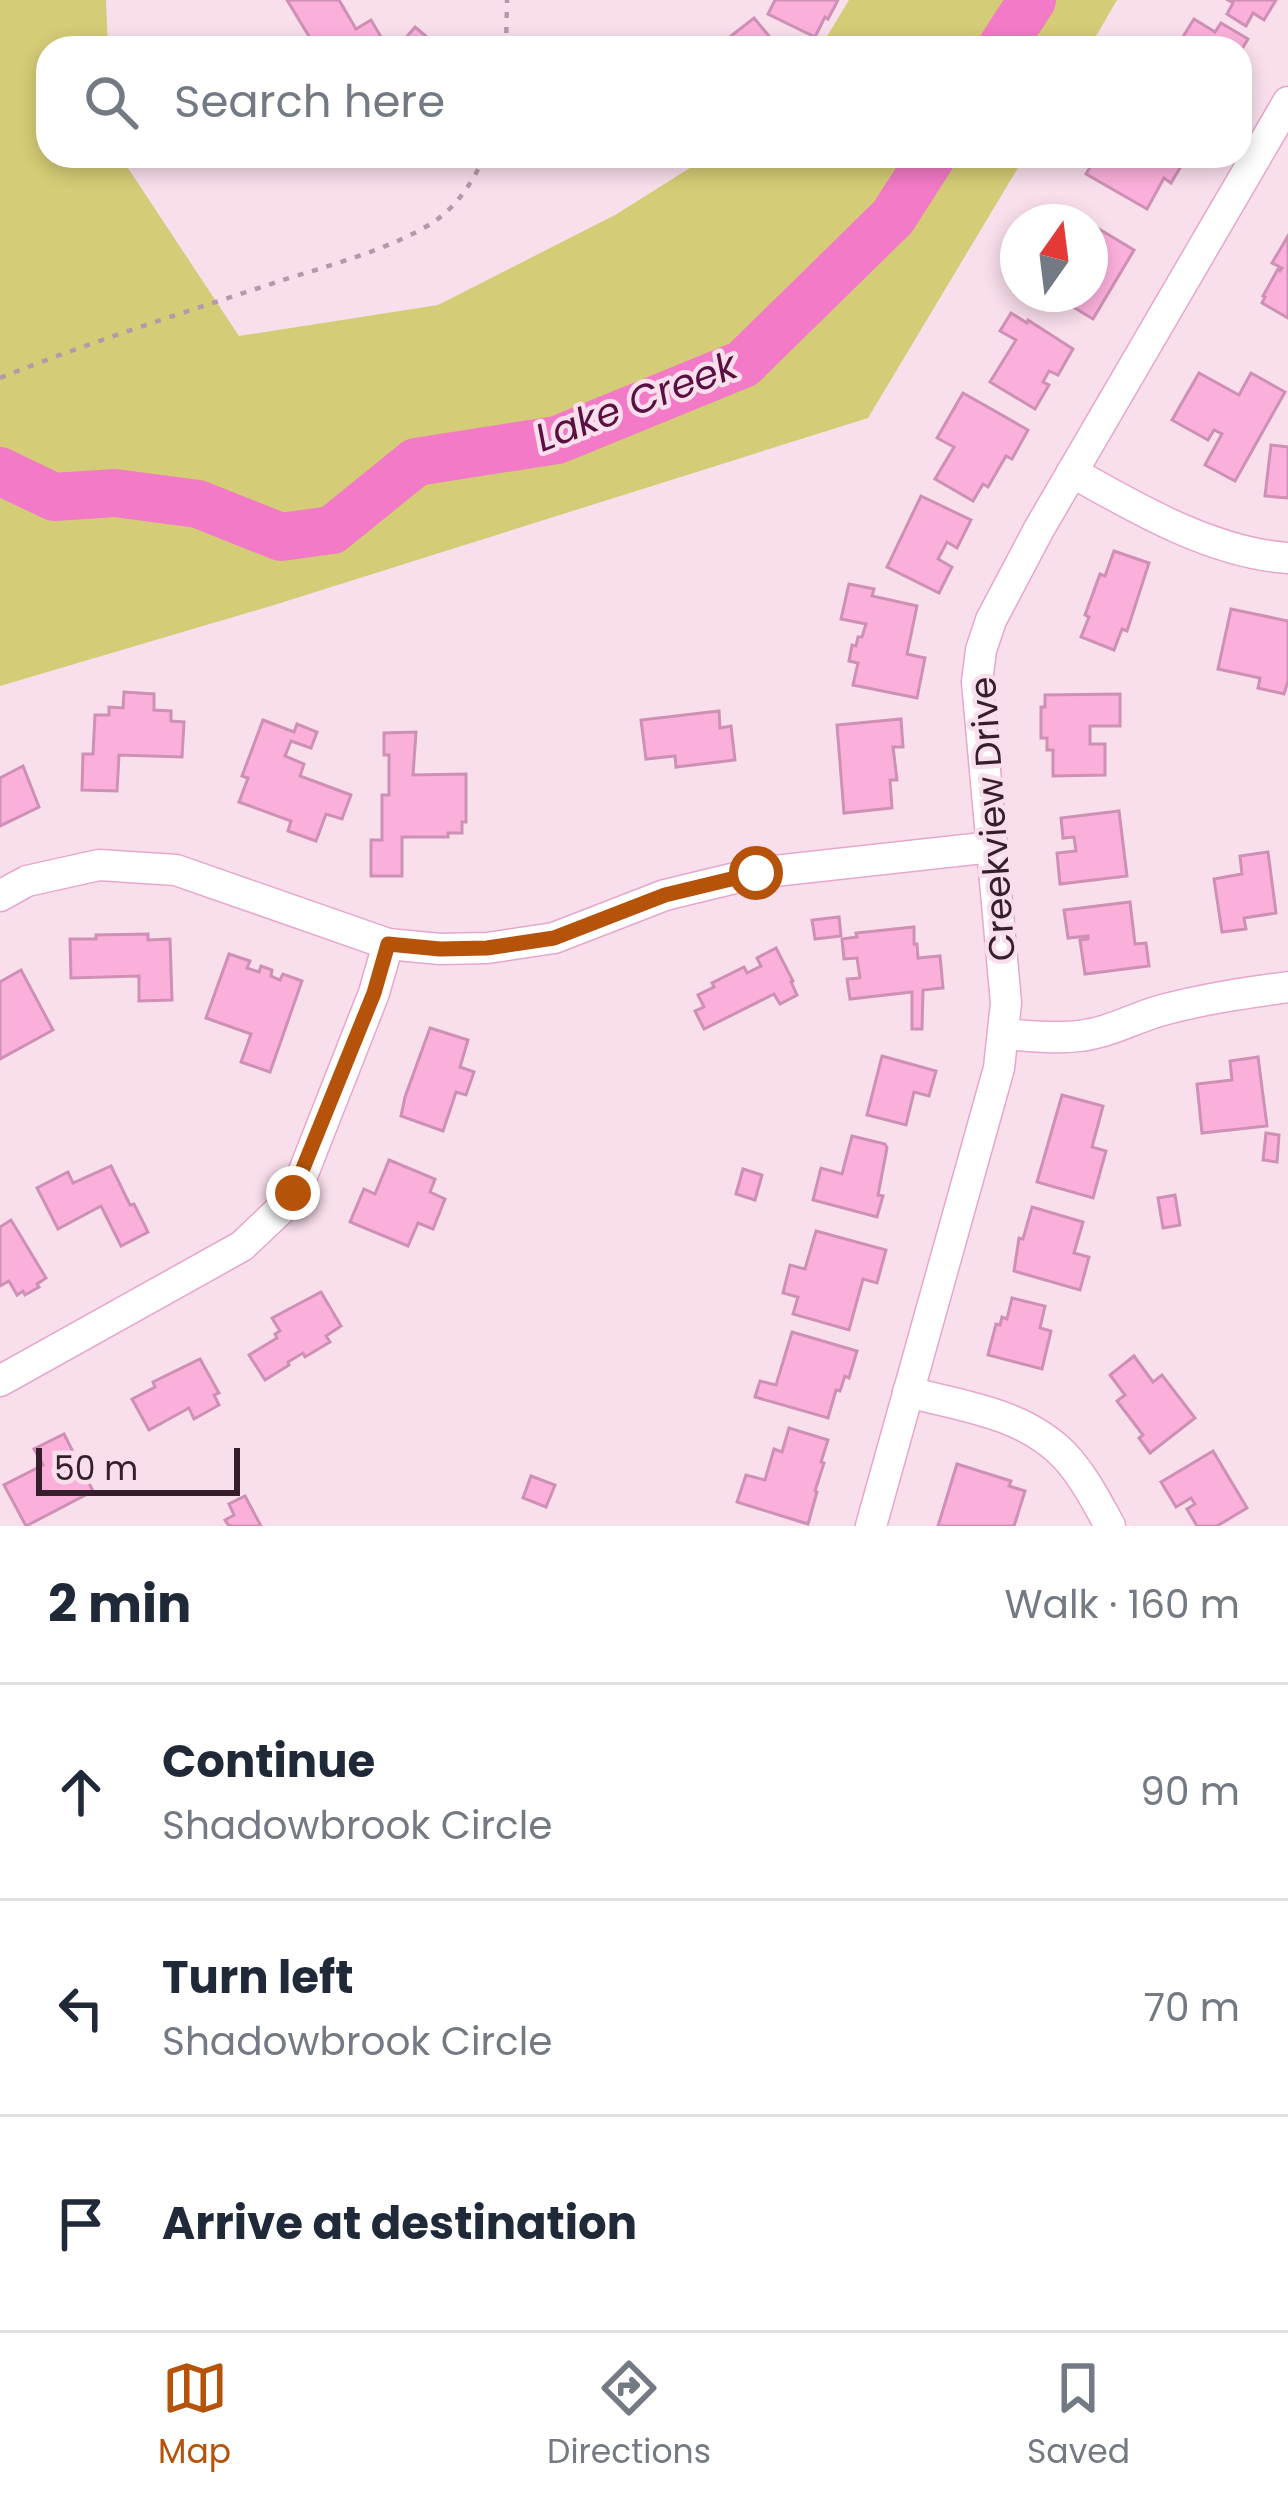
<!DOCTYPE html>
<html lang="en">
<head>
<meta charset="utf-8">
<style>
	body { margin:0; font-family:Poppins,sans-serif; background:#f6f6f7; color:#1f2937 }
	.compass { position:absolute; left:1000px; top:204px; width:108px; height:108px; border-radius:50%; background:#fff; box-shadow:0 6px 18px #0003; rotate:14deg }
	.scale { position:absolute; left:36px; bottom:30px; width:204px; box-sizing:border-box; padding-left:12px; border:6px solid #361e2c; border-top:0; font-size:33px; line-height:42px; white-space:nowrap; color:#361e2c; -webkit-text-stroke:9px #f9deec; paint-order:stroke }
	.stop { position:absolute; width:36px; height:36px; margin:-27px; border:9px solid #b45309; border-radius:50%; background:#fff }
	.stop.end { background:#b45309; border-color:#fff; box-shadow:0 3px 12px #0008 }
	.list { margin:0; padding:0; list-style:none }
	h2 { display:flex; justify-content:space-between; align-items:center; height:156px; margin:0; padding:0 48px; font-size:51px }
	h2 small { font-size:39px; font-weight:400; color:#747a83 }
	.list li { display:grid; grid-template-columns:78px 1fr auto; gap:36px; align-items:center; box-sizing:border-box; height:216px; padding:0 48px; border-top:3px solid #e0e1e3 }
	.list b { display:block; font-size:45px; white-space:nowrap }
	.list p { margin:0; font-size:39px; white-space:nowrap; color:#747a83 }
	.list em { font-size:39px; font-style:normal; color:#747a83 }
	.icon { flex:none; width:66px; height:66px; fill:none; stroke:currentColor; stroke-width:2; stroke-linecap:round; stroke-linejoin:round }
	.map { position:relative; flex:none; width:1288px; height:1526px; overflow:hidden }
	.search { position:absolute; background:#fff; box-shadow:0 6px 18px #0003; left:36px; right:36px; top:36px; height:132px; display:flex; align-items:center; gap:30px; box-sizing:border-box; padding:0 42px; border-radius:36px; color:#747a83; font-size:45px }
	.sheet { height:804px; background:#fff }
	nav { display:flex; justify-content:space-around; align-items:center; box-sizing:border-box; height:168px; border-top:3px solid #e0e1e3; background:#fff; font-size:33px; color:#747a83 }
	nav a { display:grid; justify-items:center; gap:6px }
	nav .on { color:#b45309 }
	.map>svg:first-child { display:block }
	.green { fill:#d4cc76 }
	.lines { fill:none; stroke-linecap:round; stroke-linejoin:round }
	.river { stroke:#f27ac6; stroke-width:48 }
	.building { fill:#fbb0dc; stroke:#ce90b4; stroke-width:3 }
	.minor-casing { stroke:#e6a7cc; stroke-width:33 }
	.path { stroke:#b49aa8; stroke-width:4.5; stroke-dasharray:6 9; stroke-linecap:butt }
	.minor { stroke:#fff; stroke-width:30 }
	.route { stroke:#b45309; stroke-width:15 }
	.labels { text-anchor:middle; stroke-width:9; stroke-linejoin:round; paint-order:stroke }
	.street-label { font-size:36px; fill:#361e2c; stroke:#f9deec }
	.water-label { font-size:39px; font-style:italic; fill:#590f42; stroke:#f9deec }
</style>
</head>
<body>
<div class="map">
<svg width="1288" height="1526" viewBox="0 0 1288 1526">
	<rect width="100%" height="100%" fill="#f9deec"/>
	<g class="green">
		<polygon points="0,0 106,0 108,48 48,48 48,156 120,156 239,336 438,305 615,215 709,156 1025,156 868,418 274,605 0,686"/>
		<polygon points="849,0 1117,0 1089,48 820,48"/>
	</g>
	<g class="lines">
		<g class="river">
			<polyline points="1001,48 1032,0"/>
			<polyline points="0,471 54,497 115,493 198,504 281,537 332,530 416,462 557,440 743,364 893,217 932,156"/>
		</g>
	</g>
	<g class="building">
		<polygon points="287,0 339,0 356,29 371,20 384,42 375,48 293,48 310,38"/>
		<polygon points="775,0 838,0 828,19 825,17 815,37 768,14"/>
		<polygon points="1228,0 1276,0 1264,20 1253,13 1246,26 1227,14 1233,3"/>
		<polygon points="754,18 779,48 726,48 722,43"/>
		<polygon points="1194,19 1215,32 1221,23 1248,39 1240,52 1240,48 1176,48"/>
		<polygon points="415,27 440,48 397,48"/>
		<polygon points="1097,156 1187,156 1171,183 1164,178 1147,209 1086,174"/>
		<polygon points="1094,226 1134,250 1093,319 1055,296 1090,294 1090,234"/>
		<polygon points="1288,236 1288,318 1262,303 1265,297 1263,296 1278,269 1280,271 1282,268 1272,263"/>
		<polygon points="1011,313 1027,323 1028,320 1073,349 1058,375 1049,371 1043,382 1049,385 1035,409 990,382 1016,340 1000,331"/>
		<polygon points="1199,373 1239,395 1251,373 1285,392 1235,481 1205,465 1222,434 1214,430 1208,440 1172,420"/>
		<polygon points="963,393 1028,430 1012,459 1006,456 988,487 983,484 973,501 935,479 954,447 937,438"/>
		<polygon points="1271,445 1288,447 1288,498 1265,496"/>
		<polygon points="921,496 971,520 957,548 947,542 938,559 952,567 939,593 887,567"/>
		<polygon points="1114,551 1149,563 1127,631 1122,629 1114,650 1081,637 1089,617 1085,615 1100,574 1105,576"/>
		<polygon points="849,584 874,589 872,596 917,606 907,654 925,658 917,698 853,685 858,663 849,661 852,645 856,646 858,637 862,637 866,624 841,619"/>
		<polygon points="1231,609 1288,621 1288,681 1284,694 1258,688 1260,678 1218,669"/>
		<polygon points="124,692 154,694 154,710 171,711 171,721 184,722 182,757 119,755 117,791 82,790 83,754 93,754 95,715 109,715 109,707 123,708"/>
		<polygon points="1120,694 1120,726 1090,726 1090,744 1105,744 1105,775 1053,776 1053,750 1047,750 1047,738 1041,738 1041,707 1045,707 1045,695"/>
		<polygon points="719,711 720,728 731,726 735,760 676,767 675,756 646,759 641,720"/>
		<polygon points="901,719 903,747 893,747 897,780 890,780 892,808 844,813 837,725"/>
		<polygon points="263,720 294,732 297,724 317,732 311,748 291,741 285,756 304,764 300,776 351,795 342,819 326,814 316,841 288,831 291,821 239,802 248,778 242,776"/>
		<polygon points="416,732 413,775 466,774 466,822 462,822 462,833 448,833 448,837 402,837 402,876 371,876 371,840 382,840 382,795 389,795 389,755 384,755 384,733"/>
		<polygon points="23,766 39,807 0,826 0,778"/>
		<polygon points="1119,811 1127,876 1060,884 1057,853 1076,851 1074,837 1063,838 1061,818"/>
		<polygon points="1268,852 1276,913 1244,918 1246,929 1222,932 1214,879 1242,874 1240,856"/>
		<polygon points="1130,902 1135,944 1146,943 1149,966 1085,974 1080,940 1088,939 1088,936 1068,938 1064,910"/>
		<polygon points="839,917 841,936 815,939 812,920"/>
		<polygon points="914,927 914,944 917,944 918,958 940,956 943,988 923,990 922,1029 912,1029 912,992 850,999 847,979 860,978 857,958 844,959 842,939 857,937 856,933"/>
		<polygon points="148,934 148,940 170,939 172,1000 139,1001 139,976 71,978 70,939 96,939 96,935"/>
		<polygon points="776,948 793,981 791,982 797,995 780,1004 774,994 704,1029 695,1011 704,1007 698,995 714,987 712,983 744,967 747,973 761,966 757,958"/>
		<polygon points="229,954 250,961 247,968 259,972 261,966 272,970 271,976 280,980 283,974 302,981 270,1072 241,1062 251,1034 206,1018"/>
		<polygon points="21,970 53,1030 0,1059 0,982"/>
		<polygon points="430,1028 468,1040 460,1067 474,1072 466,1095 456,1092 443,1131 401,1116 405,1097"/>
		<polygon points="882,1056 936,1071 929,1096 914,1092 906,1125 867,1115"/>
		<polygon points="1258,1057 1267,1126 1202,1133 1197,1084 1232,1080 1230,1061"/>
		<polygon points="1062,1095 1103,1106 1092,1147 1106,1151 1093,1198 1037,1182"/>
		<polygon points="1266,1133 1279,1135 1277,1162 1263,1160"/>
		<polygon points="852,1136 885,1144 887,1148 878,1195 883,1196 877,1217 813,1200 821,1168 842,1174"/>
		<polygon points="389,1160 435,1179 430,1192 445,1199 433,1229 418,1223 408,1246 350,1222 364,1189 375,1194"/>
		<polygon points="111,1166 130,1205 134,1204 148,1232 121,1246 101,1206 58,1229 37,1188 68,1172 73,1183"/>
		<polygon points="743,1169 762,1175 755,1200 736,1194"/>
		<polygon points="1175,1195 1180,1225 1163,1228 1158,1198"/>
		<polygon points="1032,1207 1083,1222 1074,1253 1089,1257 1080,1290 1014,1271 1019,1238 1023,1239"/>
		<polygon points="11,1220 46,1278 37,1284 39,1287 25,1295 23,1291 17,1295 9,1281 0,1286 0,1227"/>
		<polygon points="816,1231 886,1250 877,1283 863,1279 849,1330 793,1314 798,1297 783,1293 790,1265 805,1269"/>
		<polygon points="321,1292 341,1326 326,1336 330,1342 305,1357 303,1353 288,1362 289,1365 265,1380 249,1355 277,1338 275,1334 280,1331 272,1318"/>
		<polygon points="1012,1298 1045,1306 1040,1328 1051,1331 1042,1369 988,1355 996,1324 1000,1325 1002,1317 1007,1319"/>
		<polygon points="792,1332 857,1351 849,1378 845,1376 840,1391 836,1390 828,1418 755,1397 760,1381 776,1385"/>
		<polygon points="1134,1356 1153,1382 1162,1375 1195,1418 1150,1453 1139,1438 1143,1435 1117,1401 1125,1395 1110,1375"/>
		<polygon points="200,1359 219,1393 214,1395 219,1405 194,1419 189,1408 149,1430 132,1399 155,1387 153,1382"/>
		<polygon points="789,1428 828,1440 821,1462 824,1463 815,1491 817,1492 808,1524 737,1502 746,1475 765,1480 774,1449 782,1452"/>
		<polygon points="64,1434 93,1491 26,1526 4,1485 43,1465 34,1449"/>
		<polygon points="1213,1451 1247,1508 1217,1526 1197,1526 1187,1509 1195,1504 1191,1498 1176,1507 1161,1482"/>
		<polygon points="957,1464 1011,1481 1009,1486 1025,1491 1014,1526 938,1526"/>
		<polygon points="531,1476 555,1485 546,1507 523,1498"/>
		<polygon points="245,1496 261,1526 229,1526 225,1520 234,1515 229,1504"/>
	</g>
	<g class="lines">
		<g class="minor-casing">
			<g id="minor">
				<path d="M 1072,472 C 1137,509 1213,553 1288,558"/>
				<polyline points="0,896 27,881 99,865 176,870 388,944 440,949 487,948 554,938 665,895 756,873 992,847"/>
				<path d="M 1005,1034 C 1029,1036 1055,1039 1079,1036 C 1108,1033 1132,1019 1159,1011 C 1202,999 1245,993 1288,987"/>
				<polyline points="0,1381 242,1246 282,1208 302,1176 374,993 388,944"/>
				<path d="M 908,1392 C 962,1406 1023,1413 1064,1455 C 1083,1475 1097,1502 1110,1526"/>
				<polyline points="871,1526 999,1068 1006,1003 977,682 981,650 991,620 1039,529 1288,102"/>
			</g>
		</g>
		<g class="path">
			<polyline points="506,48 507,0"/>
			<path d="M 0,378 C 92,341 186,312 280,281 C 327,266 395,248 435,221 C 459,204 472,182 485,156"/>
		</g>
		<use href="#minor" class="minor"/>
	</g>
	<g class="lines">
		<polyline class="route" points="293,1193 374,993 388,944 440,949 487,948 554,938 665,895 756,873"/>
	</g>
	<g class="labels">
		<g class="street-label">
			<text transform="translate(992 819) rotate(-94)" y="13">Creekview Drive</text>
		</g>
		<g class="water-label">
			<text transform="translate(636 401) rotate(-21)" y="14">Lake Creek</text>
		</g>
	</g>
</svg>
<svg class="compass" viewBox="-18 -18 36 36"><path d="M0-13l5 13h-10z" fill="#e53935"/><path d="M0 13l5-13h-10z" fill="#747a83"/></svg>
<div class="scale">50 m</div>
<div class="stop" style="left:756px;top:873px"></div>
<div class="stop end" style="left:293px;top:1193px"></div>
<div class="search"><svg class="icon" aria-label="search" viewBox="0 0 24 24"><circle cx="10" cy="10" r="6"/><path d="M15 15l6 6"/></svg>Search here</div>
</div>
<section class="sheet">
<h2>2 min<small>Walk · 160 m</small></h2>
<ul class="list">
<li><svg class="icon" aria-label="ahead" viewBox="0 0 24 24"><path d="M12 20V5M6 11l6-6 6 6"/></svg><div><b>Continue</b><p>Shadowbrook Circle</p></div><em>90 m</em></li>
<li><svg class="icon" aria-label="left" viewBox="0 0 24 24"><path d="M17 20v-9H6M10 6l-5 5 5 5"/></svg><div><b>Turn left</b><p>Shadowbrook Circle</p></div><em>70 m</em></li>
<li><svg class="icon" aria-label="arrive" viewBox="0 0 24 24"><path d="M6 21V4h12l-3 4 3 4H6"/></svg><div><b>Arrive at destination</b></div></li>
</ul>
</section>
<nav>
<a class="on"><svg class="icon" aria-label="map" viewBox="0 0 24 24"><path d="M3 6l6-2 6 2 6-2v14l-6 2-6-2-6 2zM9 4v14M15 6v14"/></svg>Map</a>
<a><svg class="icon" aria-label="directions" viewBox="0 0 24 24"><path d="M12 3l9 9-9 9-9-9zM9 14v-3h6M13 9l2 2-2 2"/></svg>Directions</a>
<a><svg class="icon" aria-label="saved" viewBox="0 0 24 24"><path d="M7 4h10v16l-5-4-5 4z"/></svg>Saved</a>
</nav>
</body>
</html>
